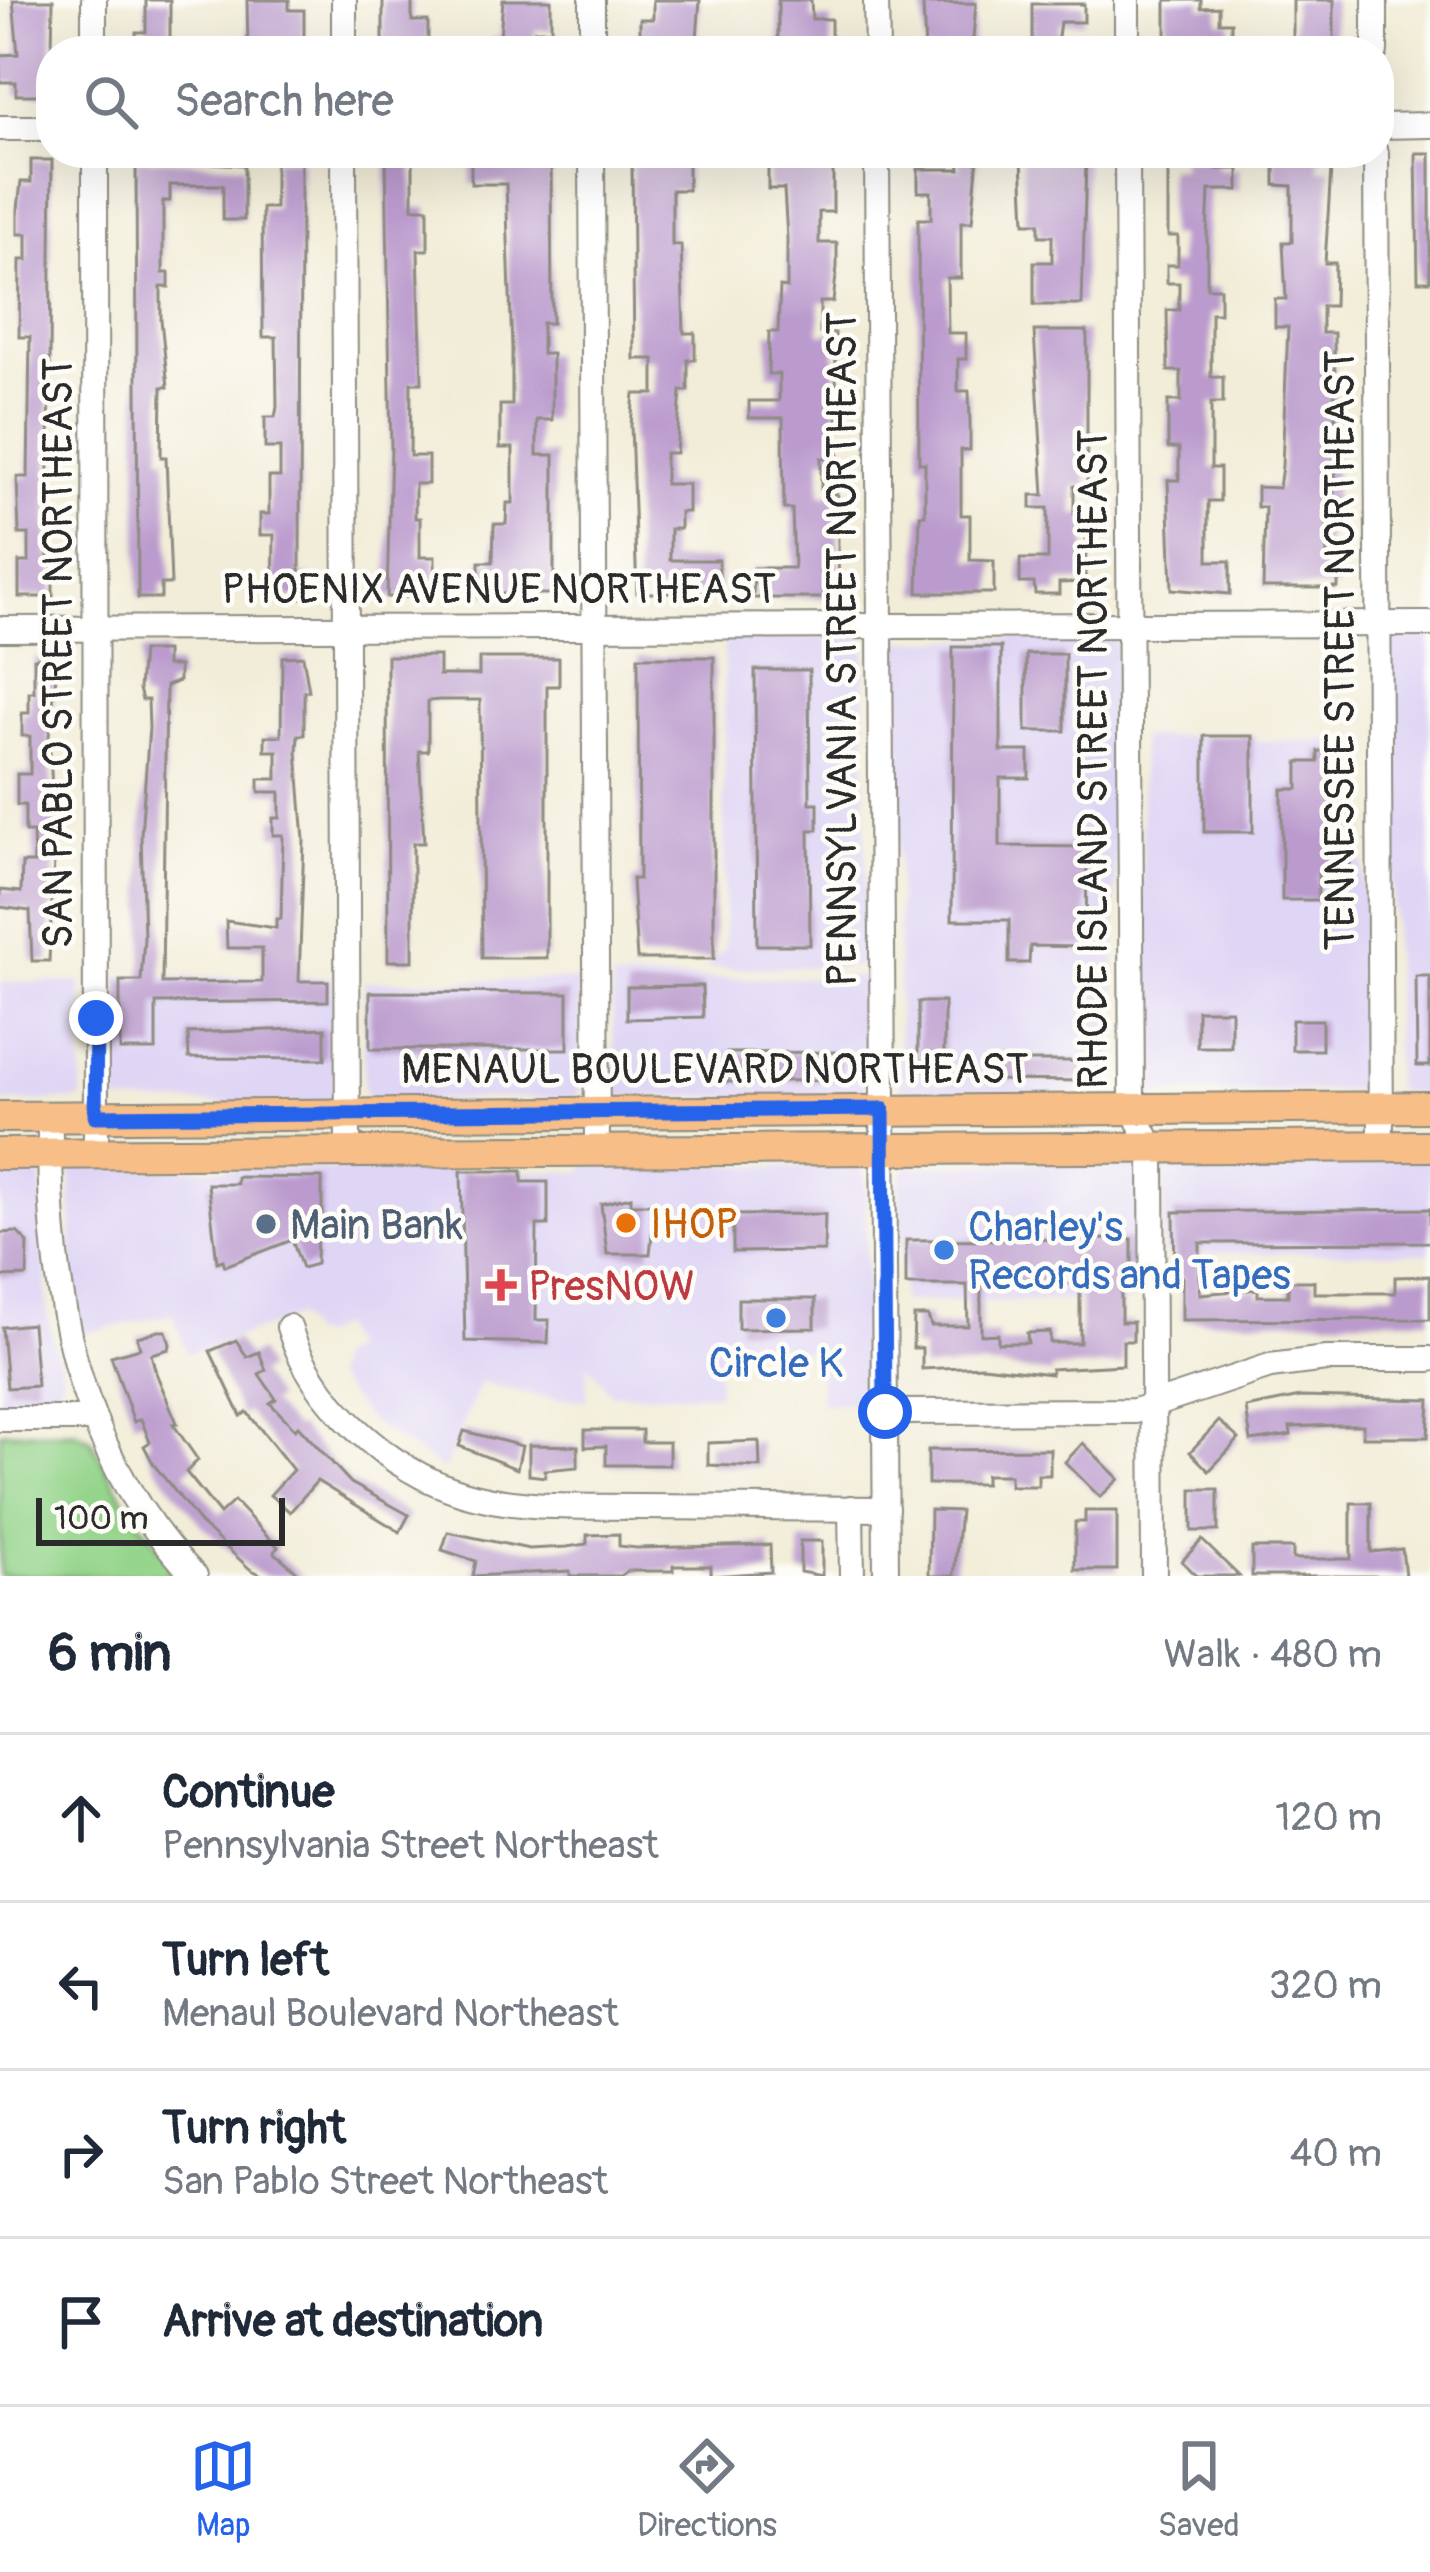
<!DOCTYPE html>
<html lang="en">
<head>
<meta charset="utf-8">
<style>
	body { margin:0; font-family:Pangolin,sans-serif; background:#f2f2f3; color:#1f2937 }
	.scale { position:absolute; left:36px; bottom:30px; width:249px; box-sizing:border-box; padding-left:12px; border:6px solid #2b2b2b; border-top:0; font-size:33px; line-height:42px; white-space:nowrap; color:#2b2b2b; -webkit-text-stroke:9px #fdfcf7; paint-order:stroke }
	.stop { position:absolute; width:36px; height:36px; margin:-27px; border:9px solid #2563eb; border-radius:50%; background:#fff }
	.stop.end { background:#2563eb; border-color:#fff; box-shadow:0 3px 12px #0008 }
	.list { margin:0; padding:0; list-style:none }
	h2 { display:flex; justify-content:space-between; align-items:center; height:156px; margin:0; padding:0 48px; font-size:51px }
	h2 small { font-size:39px; font-weight:400; color:#747a83 }
	.list li { display:grid; grid-template-columns:78px 1fr auto; gap:36px; align-items:center; box-sizing:border-box; height:168px; padding:0 48px; border-top:3px solid #e0e1e3 }
	.list b { display:block; font-size:45px; white-space:nowrap }
	.list p { margin:0; font-size:39px; white-space:nowrap; color:#747a83 }
	.list em { font-size:39px; font-style:normal; color:#747a83 }
	.icon { flex:none; width:66px; height:66px; fill:none; stroke:currentColor; stroke-width:2; stroke-linecap:round; stroke-linejoin:round }
	.map { position:relative; flex:none; width:1430px; height:1576px; overflow:hidden }
	.search { position:absolute; background:#fff; box-shadow:0 12px 48px #0002; left:36px; right:36px; top:36px; height:132px; display:flex; align-items:center; gap:30px; box-sizing:border-box; padding:0 42px; border-radius:48px; color:#747a83; font-size:45px }
	.sheet { height:828px; background:#fff }
	nav { display:flex; justify-content:space-around; align-items:center; box-sizing:border-box; height:168px; border-top:3px solid #e0e1e3; background:#fff; font-size:33px; color:#747a83 }
	nav a { display:grid; justify-items:center; gap:6px }
	nav .on { color:#2563eb }
	.map>svg:first-child { display:block }
	.built { fill:#dfd5f5 }
	.green { fill:#94d48b; stroke:#60805b; stroke-width:3 }
	.building { fill:#bb9bce; fill-rule:evenodd }
	.lines { fill:none; stroke-linecap:round; stroke-linejoin:round }
	.minor-casing { stroke:#8e8c82; stroke-width:28 }
	.major-casing { stroke:#8e8c82; stroke-width:34 }
	.minor { stroke:#fff; stroke-width:24 }
	.major { stroke:#f7be87; stroke-width:30 }
	.route { stroke:#2563eb; stroke-width:15 }
	.food-dot { fill:#e8710a; stroke:#fdfcf7; stroke-width:4.5 }
	.service-dot { fill:#5c6f8a; stroke:#fdfcf7; stroke-width:4.5 }
	.shop-dot { fill:#3f7fe0; stroke:#fdfcf7; stroke-width:4.5 }
	.health-dot { fill:#e0444e; stroke:#fdfcf7; stroke-width:4.5 }
	.labels { text-anchor:middle; stroke-width:9; stroke-linejoin:round; paint-order:stroke }
	.street-label { font-size:42px; fill:#2b2b2b; stroke:#fdfcf7 }
	.food-label { font-size:42px; fill:#c56008; stroke:#fdfcf7; text-anchor:start }
	.service-label { font-size:42px; fill:#4e5e75; stroke:#fdfcf7; text-anchor:start }
	.shop-label { font-size:42px; fill:#366cbe; stroke:#fdfcf7; text-anchor:start }
	.health-label { font-size:42px; fill:#be3a42; stroke:#fdfcf7; text-anchor:start }
</style>
</head>
<body>
<div class="map">
<svg width="1430" height="1576" viewBox="0 0 1430 1576">
	<rect width="100%" height="100%" fill="#fdfcf7"/>
	<filter id="ink" filterUnits="userSpaceOnUse"><feTurbulence type="fractalNoise" baseFrequency=".00833" numOctaves="2"/><feDisplacementMap in="SourceGraphic" scale="24" xChannelSelector="R" yChannelSelector="G"/><feConvolveMatrix kernelMatrix="1 2 1 2 8 2 1 2 1" color-interpolation-filters="sRGB"/></filter>
	<filter id="wash" filterUnits="userSpaceOnUse"><feTurbulence type="fractalNoise" baseFrequency=".004" numOctaves="4" result="noise"/><feDisplacementMap in="SourceGraphic" scale="48" xChannelSelector="R" yChannelSelector="G"/><feGaussianBlur stdDeviation="2.7" result="paint"/><feColorMatrix in="noise" values="0 0 0 0 0 0 0 0 0 0 0 0 0 0 0 0 0 1.4 0 .05"/><feComposite in="paint" operator="in"/></filter>
	<g filter="url(#wash)">
		<rect width="100%" height="100%" fill="#f2edd8"/>
		<g class="built">
			<polygon points="1430,634 1430,1094 1400,1092 1395,1086 1390,644 1395,635"/>
			<polygon points="1109,636 1117,644 1114,1093 905,1097 899,1089 897,641"/>
			<polygon points="861,637 865,641 866,966 705,969 724,948 724,639"/>
			<polygon points="1255,735 1256,741 1345,741 1363,736 1365,1090 1150,1094 1145,1088 1141,737"/>
			<polygon points="118,977 333,977 334,1104 118,1103"/>
			<polygon points="867,977 864,1097 615,1096 612,980"/>
			<polygon points="580,980 579,1097 376,1100 364,1092 364,981"/>
			<polygon points="0,982 81,982 82,1100 0,1102"/>
			<polygon points="1430,1158 1430,1253 1163,1253 1163,1167 1171,1160"/>
			<polygon points="1137,1161 1140,1300 902,1302 900,1179 906,1166"/>
			<polygon points="585,1164 861,1168 865,1177 869,1410 854,1403 820,1403 819,1361 810,1351 725,1351 717,1362 718,1394 611,1394 587,1363 587,1400 554,1399 480,1383 444,1471 366,1418 333,1377 335,1359 350,1350 338,1326 320,1336 310,1335 297,1317 187,1354 173,1314 81,1334 72,1267 71,1168 584,1172"/>
			<polygon points="30,1166 41,1176 48,1319 63,1377 51,1400 0,1402 0,1167"/>
		</g>
		<polygon class="green" points="0,1432 76,1432 90,1439 130,1511 183,1576 0,1576"/>
		<g id="blocks">
			<g class="building">
				<polygon points="13,0 53,0 51,95 16,95 16,82 0,82 0,55 18,54"/>
				<polygon points="146,0 170,0 170,48 136,47 136,32 146,32"/>
				<polygon points="247,0 289,0 289,10 304,10 304,47 248,48"/>
				<polygon points="383,0 412,0 412,21 428,21 428,47 383,47"/>
				<polygon points="503,0 551,0 551,30 535,30 535,51 492,51 491,38 500,37"/>
				<polygon points="653,0 700,0 696,51 663,51 663,40 640,40 640,19 653,19"/>
				<polygon points="778,0 811,0 812,19 831,19 831,51 778,51"/>
				<polygon points="1166,0 1201,0 1201,8 1219,7 1219,22 1231,22 1231,42 1217,42 1217,51 1171,51 1171,42 1166,43"/>
				<rect x="1293" y="0" width="41" height="51"/>
				<polygon points="976,3 972,51 925,51 923,4"/>
				<polygon points="1032,4 1084,4 1084,22 1060,22 1056,51 1032,51"/>
				<polygon points="1416,153 1430,153 1430,281 1418,281"/>
				<polygon points="1275,155 1319,155 1319,169 1331,169 1325,263 1335,263 1334,306 1322,306 1322,333 1334,333 1336,462 1333,509 1327,508 1327,559 1338,559 1338,588 1263,588 1265,507 1257,507 1257,487 1279,488 1282,466 1288,327 1275,327 1275,299 1286,299 1283,242 1292,242 1292,186 1275,185"/>
				<polygon points="978,156 972,222 961,222 961,278 947,278 948,333 966,333 966,359 958,359 958,391 969,391 970,424 970,450 961,450 961,515 970,515 970,560 994,561 994,593 918,593 920,515 925,515 925,463 919,463 918,219 931,219 931,192 918,192 918,169 960,169 959,157"/>
				<polygon points="551,157 552,323 542,323 542,354 552,354 552,420 537,420 537,455 554,455 554,594 479,594 479,562 493,562 494,524 506,524 507,503 513,503 513,448 500,448 500,405 512,405 512,349 506,184 471,184 471,159"/>
				<polygon points="386,158 413,158 413,208 428,208 428,250 418,250 422,383 411,383 410,456 428,456 428,484 415,484 415,518 420,518 420,557 435,557 435,597 387,597 391,448"/>
				<polygon points="1182,158 1217,158 1217,169 1239,169 1239,190 1209,190 1207,236 1207,288 1220,288 1220,313 1211,313 1211,377 1223,377 1223,403 1211,403 1211,468 1220,468 1220,501 1208,501 1208,561 1230,561 1230,594 1172,589 1168,480 1179,480 1179,448 1168,448 1168,401 1181,401 1181,371 1168,371 1167,310 1179,310 1179,283 1167,283 1167,265 1178,265 1178,236 1168,236 1168,168 1182,168"/>
				<polygon points="136,159 244,165 244,220 223,220 223,185 170,185 170,201 163,201 163,273 169,273 169,287 161,287 161,320 168,387 162,387 161,457 166,457 171,584 161,584 161,598 138,598"/>
				<polygon points="275,159 301,159 300,575 311,576 310,598 273,598 274,535 260,535 260,514 269,514 269,477 280,477 280,448 265,448 265,417 275,417 277,407 276,337 263,337 262,208 275,208"/>
				<polygon points="1022,159 1086,159 1082,305 1034,305 1034,262 1052,262 1052,236 1039,236 1039,223 1025,223"/>
				<polygon points="31,160 52,160 48,557 53,557 53,597 19,597 19,562 29,562 29,534 19,534 17,477 28,477 30,337 19,337 20,260 27,260 27,234 18,234 18,209 21,182 31,182"/>
				<polygon points="632,161 688,161 688,190 672,190 672,245 681,245 684,333 695,333 695,360 688,360 688,391 681,391 676,453 665,453 665,484 688,484 688,512 680,512 680,529 670,529 670,560 719,560 719,593 637,593 631,425 634,394 654,394 654,359 634,359"/>
				<polygon points="768,161 833,161 833,212 819,212 819,243 837,243 837,267 833,302 820,302 820,333 835,333 838,458 821,458 821,494 837,494 839,598 753,598 754,568 794,568 792,509 784,509 783,418 749,418 749,401 779,401 779,374 768,374 769,332 778,332 780,287 787,288 787,238 784,189 768,189"/>
				<polygon points="1034,331 1087,331 1087,486 1074,486 1074,514 1087,514 1085,582 1059,583 1059,594 1035,594 1034,583 1020,583 1020,559 1048,559 1048,508 1031,508 1031,495 1044,495"/>
				<polygon points="953,647 1001,647 1001,751 1029,751 1029,778 1000,778 1000,846 1087,847 1086,947 1030,946 1029,963 1009,963 1009,920 952,920"/>
				<polygon points="142,651 166,651 166,666 179,666 179,681 166,686 162,983 262,982 262,948 227,948 226,921 276,928 276,919 281,919 283,835 273,835 273,818 280,818 280,792 259,792 259,779 277,779 277,751 265,751 265,736 281,736 282,657 303,656 309,691 304,691 304,735 298,735 297,751 304,840 299,981 328,981 328,1001 156,1003 156,1050 120,1050 120,981 141,981 144,938 141,835 149,728 148,700 142,700 139,689"/>
				<rect x="1026" y="654" width="39" height="77"/>
				<polygon points="387,656 439,656 439,675 479,675 479,658 559,658 559,686 547,686 547,958 482,958 480,700 439,700 428,701 428,751 419,751 424,843 413,843 413,961 388,961"/>
				<polygon points="638,657 714,657 714,959 637,959 632,879 639,879"/>
				<polygon points="34,658 52,658 56,675 49,736 55,841 49,961 32,961 30,911 0,907 0,890 21,892 22,863 34,863 33,832 25,832 25,805 17,805 17,774 30,774 30,736 22,736 22,713 29,713 29,692 34,692"/>
				<polygon points="755,670 809,670 810,803 818,803 818,830 809,830 810,945 757,945"/>
				<rect x="1204" y="736" width="49" height="96"/>
				<polygon points="1318,751 1349,751 1350,864 1340,864 1340,874 1318,874 1318,900 1282,900 1282,789 1298,789 1298,762 1318,762"/>
				<polygon points="1416,976 1430,976 1430,1066 1417,1066"/>
				<polygon points="702,986 703,1017 627,1019 627,987"/>
				<polygon points="370,992 568,993 568,1049 370,1049"/>
				<rect x="918" y="1002" width="26" height="59"/>
				<rect x="1197" y="1010" width="34" height="37"/>
				<rect x="1292" y="1020" width="30" height="30"/>
				<polygon points="325,1028 325,1059 189,1058 188,1033"/>
				<polygon points="840,1052 840,1080 727,1082 727,1053"/>
				<polygon points="988,1061 1099,1061 1098,1081 988,1080"/>
				<polygon points="461,1171 522,1171 522,1182 548,1182 548,1225 537,1225 536,1320 549,1320 548,1343 465,1341"/>
				<polygon points="237,1177 322,1178 322,1229 317,1231 316,1264 302,1268 292,1240 225,1266 223,1260 217,1262 208,1184 237,1184"/>
				<polygon points="631,1197 631,1204 655,1204 650,1254 607,1254 601,1204"/>
				<polygon points="1430,1209 1430,1242 1200,1243 1200,1294 1258,1289 1258,1296 1288,1296 1288,1281 1314,1281 1314,1293 1395,1293 1395,1277 1430,1276 1430,1319 1182,1320 1182,1277 1175,1277 1174,1212"/>
				<polygon points="825,1214 824,1251 733,1252 733,1215"/>
				<polygon points="17,1232 28,1243 27,1276 0,1277 0,1233"/>
				<path d="M 1132,1239 L 1132,1283 L 1121,1283 L 1121,1322 L 1133,1322 L 1133,1341 L 1123,1341 L 1123,1365 L 1051,1369 L 1051,1374 L 983,1366 L 922,1369 L 922,1348 L 913,1348 L 914,1316 L 928,1316 L 931,1326 L 968,1326 L 967,1285 L 906,1285 L 906,1240 ZM 1080,1284 L 1080,1343 L 1050,1343 L 1050,1332 L 1027,1333 L 1028,1343 L 998,1343 L 998,1334 L 981,1335 L 981,1285 Z"/>
				<polygon points="738,1299 815,1299 815,1328 738,1329"/>
				<polygon points="32,1324 37,1386 7,1388 2,1327"/>
				<polygon points="158,1331 166,1331 170,1344 169,1349 151,1354 156,1373 177,1423 173,1424 198,1460 186,1472 220,1514 234,1501 278,1547 274,1552 302,1576 264,1576 250,1569 201,1524 154,1465 144,1446 150,1442 141,1419 134,1422 111,1356 140,1348 137,1337"/>
				<polygon points="236,1340 247,1357 259,1352 266,1370 259,1374 276,1399 270,1403 295,1429 298,1426 351,1483 409,1515 400,1532 317,1481 290,1512 270,1495 293,1470 247,1412 241,1416 210,1351"/>
				<polygon points="1300,1397 1430,1400 1428,1437 1363,1437 1363,1425 1337,1425 1290,1427 1291,1435 1251,1441 1246,1408"/>
				<polygon points="1219,1421 1239,1439 1209,1471 1190,1452"/>
				<polygon points="585,1430 642,1430 642,1442 669,1442 669,1465 606,1465 606,1446 585,1447"/>
				<polygon points="464,1431 522,1446 517,1469 459,1446"/>
				<polygon points="759,1441 760,1467 708,1465 708,1443"/>
				<polygon points="1083,1443 1119,1479 1100,1497 1065,1462"/>
				<polygon points="529,1445 578,1446 578,1467 545,1470 545,1477 529,1475"/>
				<polygon points="1050,1449 1050,1475 1038,1475 1038,1486 1010,1486 1010,1475 985,1475 985,1484 928,1484 928,1450"/>
				<rect x="1192" y="1489" width="26" height="42"/>
				<polygon points="1351,1503 1371,1503 1371,1552 1402,1549 1405,1576 1252,1576 1252,1548 1293,1548 1293,1559 1351,1559"/>
				<polygon points="930,1510 960,1511 954,1576 929,1576"/>
				<polygon points="1085,1511 1117,1511 1117,1570 1075,1570 1075,1522 1085,1522"/>
				<polygon points="448,1532 529,1549 567,1547 587,1544 587,1535 619,1534 619,1546 636,1548 770,1545 771,1572 711,1576 711,1566 673,1566 673,1571 627,1571 620,1576 570,1576 570,1571 473,1576 476,1561 442,1550"/>
				<polygon points="1202,1540 1239,1576 1197,1576 1182,1561"/>
				<polygon points="800,1541 822,1541 822,1576 800,1572"/>
			</g>
		</g>
	</g>
	<g filter="url(#ink)">
		<use href="#blocks" fill-opacity="0" stroke="#8e8c82" stroke-width="3"/>
		<g class="lines">
			<g class="minor-casing">
				<g id="minor">
					<polyline points="94,0 94,51"/>
					<polyline points="344,0 344,51"/>
					<polyline points="592,0 592,51"/>
					<polyline points="876,0 877,51"/>
					<polyline points="1127,0 1127,51"/>
					<polyline points="1375,0 1375,51"/>
					<polyline points="1379,126 1430,125"/>
					<polyline points="0,128 51,128"/>
					<polyline points="95,153 96,1154"/>
					<polyline points="344,153 348,1152"/>
					<polyline points="592,153 597,1149"/>
					<polyline points="877,153 886,1576"/>
					<polyline points="1127,153 1132,1108 1152,1148 1154,1576"/>
					<polyline points="1376,153 1381,1146"/>
					<polyline points="0,629 1430,624"/>
					<path d="M 50,1116 C 48,1285 72,1450 195,1576"/>
					<path d="M 289,1327 C 312,1402 388,1470 463,1493 C 519,1510 579,1506 637,1507 C 720,1507 803,1508 886,1509"/>
					<polyline points="885,1412 1135,1411 1270,1366 1326,1359 1430,1359"/>
					<polyline points="0,1419 91,1419"/>
					<polyline points="851,1508 852,1576"/>
				</g>
			</g>
			<g class="major-casing">
				<g id="major">
					<polyline points="0,1117 1430,1107"/>
					<polyline points="0,1154 1430,1146"/>
				</g>
			</g>
			<use href="#minor" class="minor"/>
			<use href="#major" class="major"/>
		</g>
	</g>
	<g class="lines" filter="url(#ink)">
		<polyline class="route" points="96,1018 95,1116 883,1109 885,1412"/>
	</g>
	<circle class="food-dot" cx="626" cy="1223" r="12"/>
	<circle class="service-dot" cx="266" cy="1224" r="12"/>
	<g class="shop-dot">
		<circle cx="944" cy="1250" r="12"/>
		<circle cx="776" cy="1318" r="12"/>
	</g>
	<path class="health-dot" d="M495 1267h12v12h12v12h-12v12h-12v-12h-12v-12h12z"/>
	<g class="labels">
		<g class="street-label">
			<text x="499" y="603">PHOENIX AVENUE NORTHEAST</text>
			<text transform="translate(841 649) rotate(-90)" y="15">PENNSYLVANIA STREET NORTHEAST</text>
			<text transform="translate(1339 650) rotate(-90)" y="15">TENNESSEE STREET NORTHEAST</text>
			<text transform="translate(57 653) rotate(-90)" y="15">SAN PABLO STREET NORTHEAST</text>
			<text transform="translate(1092 759) rotate(-90)" y="15">RHODE ISLAND STREET NORTHEAST</text>
			<text x="715" y="1083">MENAUL BOULEVARD NORTHEAST</text>
		</g>
		<g class="food-label">
			<text x="650" y="1238">IHOP</text>
		</g>
		<g class="service-label">
			<text x="290" y="1239">Main Bank</text>
		</g>
		<g class="shop-label">
			<text x="968" y="1241">Charley's<tspan x="968" dy="48">Records and Tapes</tspan></text>
			<text x="776" y="1377" text-anchor="middle">Circle K</text>
		</g>
		<g class="health-label">
			<text x="528" y="1300">PresNOW</text>
		</g>
	</g>
</svg>
<div class="scale">100 m</div>
<div class="stop" style="left:885px;top:1412px"></div>
<div class="stop end" style="left:96px;top:1018px"></div>
<div class="search"><svg class="icon" aria-label="search" viewBox="0 0 24 24"><circle cx="10" cy="10" r="6"/><path d="M15 15l6 6"/></svg>Search here</div>
</div>
<section class="sheet">
<h2>6 min<small>Walk · 480 m</small></h2>
<ul class="list">
<li><svg class="icon" aria-label="ahead" viewBox="0 0 24 24"><path d="M12 20V5M6 11l6-6 6 6"/></svg><div><b>Continue</b><p>Pennsylvania Street Northeast</p></div><em>120 m</em></li>
<li><svg class="icon" aria-label="left" viewBox="0 0 24 24"><path d="M17 20v-9H6M10 6l-5 5 5 5"/></svg><div><b>Turn left</b><p>Menaul Boulevard Northeast</p></div><em>320 m</em></li>
<li><svg class="icon" aria-label="right" viewBox="0 0 24 24"><path d="M7 20v-9h11M14 6l5 5-5 5"/></svg><div><b>Turn right</b><p>San Pablo Street Northeast</p></div><em>40 m</em></li>
<li><svg class="icon" aria-label="arrive" viewBox="0 0 24 24"><path d="M6 21V4h12l-3 4 3 4H6"/></svg><div><b>Arrive at destination</b></div></li>
</ul>
</section>
<nav>
<a class="on"><svg class="icon" aria-label="map" viewBox="0 0 24 24"><path d="M3 6l6-2 6 2 6-2v14l-6 2-6-2-6 2zM9 4v14M15 6v14"/></svg>Map</a>
<a><svg class="icon" aria-label="directions" viewBox="0 0 24 24"><path d="M12 3l9 9-9 9-9-9zM9 14v-3h6M13 9l2 2-2 2"/></svg>Directions</a>
<a><svg class="icon" aria-label="saved" viewBox="0 0 24 24"><path d="M7 4h10v16l-5-4-5 4z"/></svg>Saved</a>
</nav>
</body>
</html>
